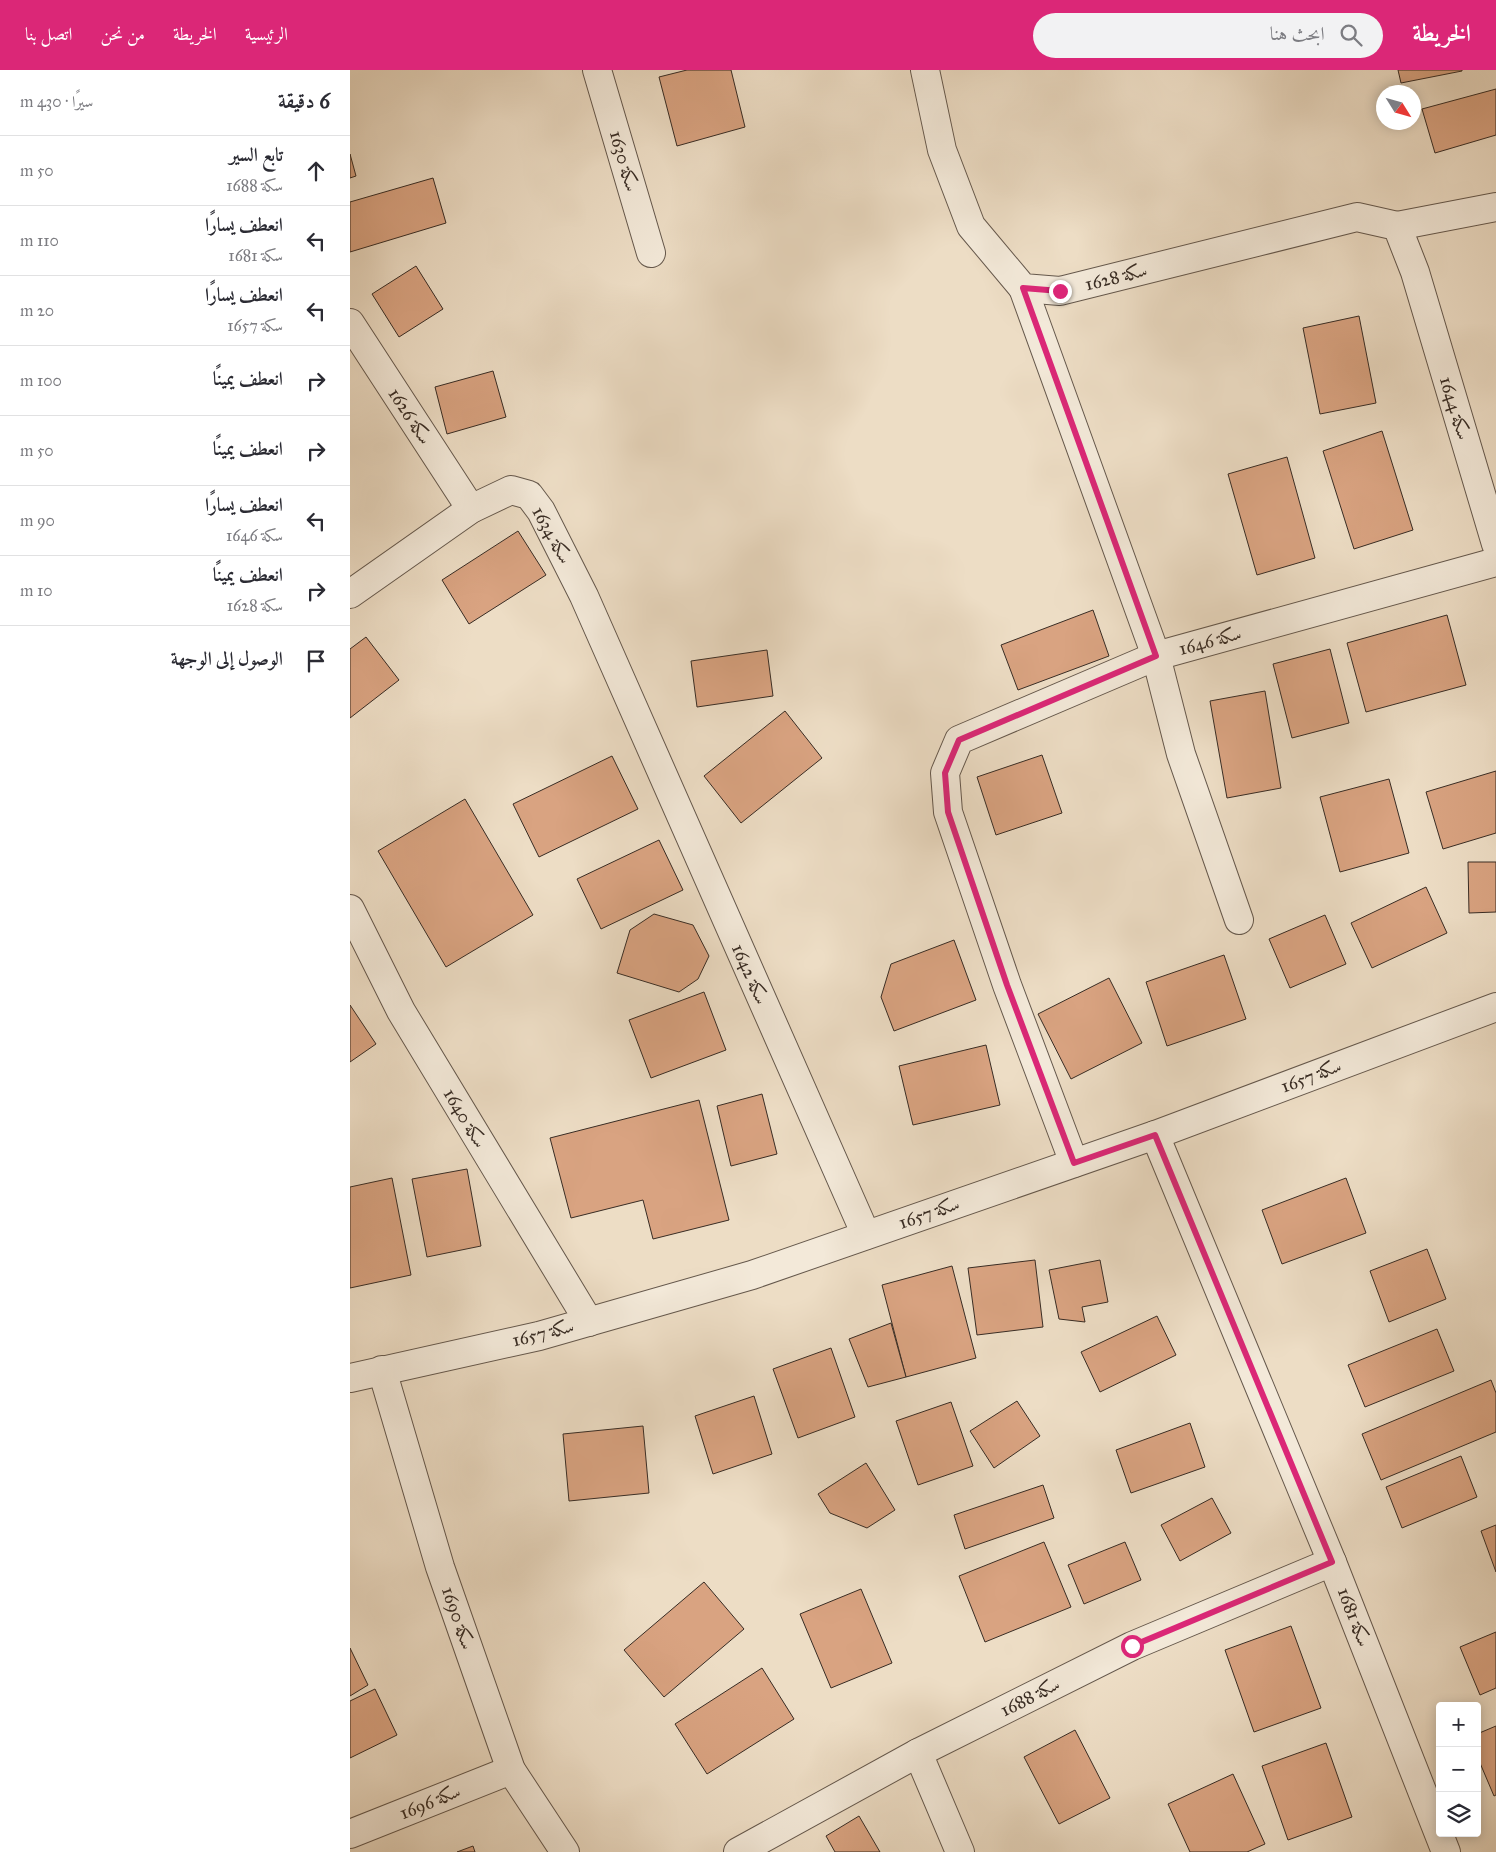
<!DOCTYPE html>
<html lang="ar">
<head>
<meta charset="utf-8">
<style>
	body { margin:0; font-family:"IM FELL Great Primer",Amiri,serif; background:#f2f2f3; color:#2b2b33; direction:rtl }
	.controls { position:absolute; right:15px; bottom:15px; display:grid; overflow:hidden; border-radius:5px; box-shadow:0 2px 12px #0003 }
	.controls button { width:45px; height:45px; display:grid; place-items:center; padding:0; border:0; border-bottom:1px solid #e1e1e2; background:#fff; color:#2b2b33; font:25px sans-serif }
	.compass { position:absolute; left:1026px; top:15px; width:45px; height:45px; border-radius:50%; background:#fff; box-shadow:0 2px 12px #0003; rotate:127deg }
	.stop { position:absolute; width:15px; height:15px; margin:-11px; border:4px solid #db2777; border-radius:50%; background:#fff }
	.stop.end { background:#db2777; border-color:#fff; box-shadow:0 1px 5px #0008 }
	.list { margin:0; padding:0; list-style:none }
	h2 { display:flex; justify-content:space-between; align-items:center; height:65px; margin:0; padding:0 20px; font-size:21px }
	h2 small { font-size:16px; font-weight:400; color:#7c7c81 }
	.list li { display:grid; grid-template-columns:32px 1fr auto; gap:15px; align-items:center; box-sizing:border-box; height:70px; padding:0 20px; border-top:1px solid #e1e1e2 }
	.list b { display:block; font-size:19px; white-space:nowrap }
	.list p { margin:0; font-size:16px; white-space:nowrap; color:#7c7c81 }
	.list em { font-size:16px; font-style:normal; color:#7c7c81 }
	.icon { flex:none; width:28px; height:28px; fill:none; stroke:currentColor; stroke-width:2; stroke-linecap:round; stroke-linejoin:round }
	.map { position:relative; flex:none; width:1146px; height:1782px; overflow:hidden; direction:ltr }
	header { display:flex; align-items:center; gap:30px; box-sizing:border-box; height:70px; padding:0 25px; background:#db2777; color:#fff }
	header strong { font-size:24px }
	nav { display:flex; gap:28px; margin-inline-start:auto; font-size:18px }
	.search { width:350px; height:45px; background:#f2f2f3; display:flex; align-items:center; gap:12px; box-sizing:border-box; padding:0 18px; border-radius:28px; color:#7c7c81; font-size:19px }
	main { display:flex }
	aside { flex:1; background:#fff }
	.map>svg:first-child { display:block }
	.building { fill:#d9a381; stroke:#382c24 }
	.lines { fill:none; stroke-linecap:round; stroke-linejoin:round }
	.minor-casing { stroke:#65584c; stroke-width:30 }
	.tertiary-casing { stroke:#65584c; stroke-width:30 }
	.minor { stroke:#f3e9d9; stroke-width:28 }
	.tertiary { stroke:#f3e9d9; stroke-width:28 }
	.route { stroke:#db2777; stroke-width:6 }
	.labels { text-anchor:middle; stroke-width:4; stroke-linejoin:round; paint-order:stroke }
	.street-label { font-size:18px; fill:#382c24; stroke:#f3e9d9 }
</style>
</head>
<body>
<header>
<strong>الخريطة</strong>
<div class="search"><svg class="icon" aria-label="search" viewBox="0 0 24 24"><circle cx="10" cy="10" r="6"/><path d="M15 15l6 6"/></svg>ابحث هنا</div>
<nav><a>الرئيسية</a><a>الخريطة</a><a>من نحن</a><a>اتصل بنا</a></nav>
</header>
<main>
<div class="map">
<svg width="1146" height="1782" viewBox="0 0 1146 1782">
	<rect width="100%" height="100%" fill="#edddc5"/>
	<filter id="stains"><feTurbulence type="fractalNoise" baseFrequency=".004" numOctaves="4"/><feColorMatrix values="0 0 0 0 .2 0 0 0 0 .09 0 0 0 0 .02 0 0 0 .5 -.17"/></filter>
	<radialGradient id="worn" r=".72"><stop offset=".6" stop-color="#630" stop-opacity="0"/><stop offset="1" stop-color="#630" stop-opacity=".3"/></radialGradient>
	<g class="building">
		<polygon points="337,0 381,0 395,57 327,76 309,7"/>
		<polygon points="1048,0 1112,0 1112,1 1051,13"/>
		<polygon points="1146,19 1146,65 1085,83 1072,39"/>
		<polygon points="0,84 6,106 0,108"/>
		<polygon points="83,108 96,153 0,182 0,132"/>
		<polygon points="66,196 93,239 49,267 22,224"/>
		<polygon points="1009,246 1026,333 970,344 953,258"/>
		<polygon points="143,301 156,347 97,364 85,317"/>
		<polygon points="1032,361 1063,460 1004,479 973,381"/>
		<polygon points="937,387 965,488 907,505 878,404"/>
		<polygon points="168,461 196,505 119,554 92,510"/>
		<polygon points="743,540 759,586 668,620 651,575"/>
		<polygon points="1097,545 1116,615 1016,642 997,573"/>
		<polygon points="16,567 49,610 0,648 0,579"/>
		<polygon points="980,579 999,653 942,668 923,594"/>
		<polygon points="417,580 423,626 347,637 341,591"/>
		<polygon points="915,621 931,718 877,728 860,631"/>
		<polygon points="435,641 472,688 391,753 354,706"/>
		<polygon points="692,685 712,743 646,765 627,707"/>
		<polygon points="262,686 288,739 189,787 163,734"/>
		<polygon points="1146,701 1146,763 1093,779 1076,722"/>
		<polygon points="1039,709 1059,783 990,802 970,727"/>
		<polygon points="115,729 183,845 96,897 28,781"/>
		<polygon points="309,770 333,820 251,859 227,809"/>
		<polygon points="1118,792 1146,792 1146,842 1119,843"/>
		<polygon points="1076,817 1097,863 1022,898 1001,853"/>
		<polygon points="304,844 343,855 359,886 348,909 329,922 267,903 280,860"/>
		<polygon points="975,845 996,894 940,918 919,869"/>
		<polygon points="604,870 626,930 544,961 531,927 541,894"/>
		<polygon points="874,885 896,949 817,976 796,912"/>
		<polygon points="759,908 792,973 721,1009 688,944"/>
		<polygon points="354,922 376,980 301,1008 279,950"/>
		<polygon points="0,935 26,974 0,992"/>
		<polygon points="636,975 650,1035 563,1055 549,996"/>
		<polygon points="412,1024 427,1084 381,1096 367,1036"/>
		<polygon points="349,1030 379,1150 303,1169 293,1130 221,1148 200,1068"/>
		<polygon points="117,1099 131,1176 77,1187 62,1109"/>
		<polygon points="42,1108 61,1205 0,1218 0,1117"/>
		<polygon points="996,1108 1016,1163 932,1194 912,1140"/>
		<polygon points="1077,1179 1096,1229 1039,1252 1020,1201"/>
		<polygon points="685,1190 693,1257 627,1265 618,1198"/>
		<polygon points="750,1190 758,1232 732,1237 735,1252 709,1249 699,1200"/>
		<polygon points="602,1196 626,1288 556,1307 532,1215"/>
		<polygon points="807,1246 826,1285 750,1322 731,1282"/>
		<polygon points="541,1253 556,1307 518,1317 499,1269"/>
		<polygon points="1087,1259 1104,1301 1015,1337 998,1295"/>
		<polygon points="481,1278 505,1347 448,1368 423,1299"/>
		<polygon points="1141,1310 1146,1323 1146,1362 1031,1410 1012,1364"/>
		<polygon points="404,1326 422,1384 363,1404 345,1346"/>
		<polygon points="667,1331 690,1366 644,1398 620,1361"/>
		<polygon points="601,1332 623,1396 568,1415 546,1351"/>
		<polygon points="840,1353 855,1397 781,1423 766,1380"/>
		<polygon points="293,1356 299,1423 219,1431 213,1364"/>
		<polygon points="1111,1386 1127,1427 1052,1458 1036,1417"/>
		<polygon points="516,1393 545,1440 517,1458 480,1443 468,1424"/>
		<polygon points="693,1415 704,1448 615,1479 604,1445"/>
		<polygon points="862,1428 881,1463 830,1491 811,1455"/>
		<polygon points="1146,1455 1146,1502 1131,1461"/>
		<polygon points="694,1472 721,1537 635,1572 609,1506"/>
		<polygon points="775,1472 791,1510 734,1534 718,1495"/>
		<polygon points="354,1512 394,1559 314,1627 274,1580"/>
		<polygon points="511,1519 542,1593 481,1618 450,1544"/>
		<polygon points="941,1556 971,1638 904,1662 875,1580"/>
		<polygon points="1146,1562 1146,1618 1130,1625 1110,1577"/>
		<polygon points="0,1578 18,1615 0,1626"/>
		<polygon points="412,1598 444,1649 357,1704 325,1654"/>
		<polygon points="25,1619 47,1665 0,1688 0,1631"/>
		<polygon points="1146,1656 1146,1725 1144,1726 1127,1686 1127,1664"/>
		<polygon points="725,1660 760,1728 709,1754 674,1687"/>
		<polygon points="976,1673 1002,1747 938,1770 912,1696"/>
		<polygon points="883,1704 915,1774 897,1782 840,1782 818,1734"/>
		<polygon points="509,1746 530,1782 485,1782 476,1766"/>
		<polygon points="123,1776 125,1782 107,1782"/>
	</g>
	<g class="lines">
		<g class="minor-casing">
			<g id="minor">
				<polyline points="247,0 301,183"/>
				<polyline points="575,0 592,80 621,156 673,218 710,221 1007,147 1047,156 1065,202 1146,474"/>
				<polyline points="1047,156 1146,137"/>
				<polyline points="673,218 806,586 831,684 889,850"/>
				<polyline points="0,253 121,439"/>
				<polyline points="0,524 121,439 161,420 179,425 191,441 234,526 516,1165"/>
				<polyline points="0,839 51,941 239,1252"/>
				<polyline points="805,1065 982,1492 1096,1782"/>
				<polyline points="724,1093 657,915 598,742 595,703 609,670 806,586 1146,492"/>
				<polyline points="32,1300 90,1497 161,1700 215,1782"/>
				<polyline points="568,1683 610,1782"/>
				<polyline points="0,1764 161,1700"/>
				<polyline points="388,1782 568,1683 782,1576 982,1492"/>
			</g>
		</g>
		<g class="tertiary-casing">
			<polyline id="tertiary" points="0,1308 189,1266 402,1205 805,1065 1146,937"/>
		</g>
		<use href="#minor" class="minor"/>
		<use href="#tertiary" class="tertiary"/>
	</g>
	<g class="lines">
		<polyline class="route" points="710,221 673,218 806,586 609,670 595,703 598,742 657,915 724,1093 805,1065 982,1492 782,1576"/>
	</g>
	<g class="labels">
		<g class="street-label">
			<text transform="translate(274 91) rotate(74)" y="6">سكة 1630</text>
			<text transform="translate(766 207) rotate(-14)" y="6">سكة 1628</text>
			<text transform="translate(1105 338) rotate(73)" y="6">سكة 1644</text>
			<text transform="translate(60 346) rotate(57)" y="6">سكة 1626</text>
			<text transform="translate(202 465) rotate(61)" y="6">سكة 1634</text>
			<text transform="translate(860 571) rotate(-15)" y="6">سكة 1646</text>
			<text transform="translate(400 904) rotate(66)" y="6">سكة 1642</text>
			<text transform="translate(961 1006) rotate(-21)" y="6">سكة 1657</text>
			<text transform="translate(115 1048) rotate(59)" y="6">سكة 1640</text>
			<text transform="translate(579 1143) rotate(-19)" y="6">سكة 1657</text>
			<text transform="translate(193 1263) rotate(-14)" y="6">سكة 1657</text>
			<text transform="translate(1004 1547) rotate(69)" y="6">سكة 1681</text>
			<text transform="translate(108 1548) rotate(71)" y="6">سكة 1690</text>
			<text transform="translate(680 1627) rotate(-27)" y="6">سكة 1688</text>
			<text transform="translate(80 1732) rotate(-22)" y="6">سكة 1696</text>
		</g>
	</g>
	<rect width="100%" height="100%" filter="url(#stains)"/>
	<rect width="100%" height="100%" fill="url(#worn)"/>
</svg>
<div class="controls">
<button>+</button>
<button>−</button>
<button><svg class="icon" aria-label="layers" viewBox="0 0 24 24"><path d="M12 4l9 5-9 5-9-5zM3 14l9 5 9-5"/></svg></button>
</div>
<svg class="compass" viewBox="-18 -18 36 36"><path d="M0-13l5 13h-10z" fill="#e53935"/><path d="M0 13l5-13h-10z" fill="#7c7c81"/></svg>
<div class="stop" style="left:782px;top:1576px"></div>
<div class="stop end" style="left:710px;top:221px"></div>
</div>
<aside>
<h2>6 دقيقة<small>سيرًا · 430 m</small></h2>
<ul class="list">
<li><svg class="icon" aria-label="ahead" viewBox="0 0 24 24"><path d="M12 20V5M6 11l6-6 6 6"/></svg><div><b>تابع السير</b><p>سكة 1688</p></div><em>50 m</em></li>
<li><svg class="icon" aria-label="left" viewBox="0 0 24 24"><path d="M17 20v-9H6M10 6l-5 5 5 5"/></svg><div><b>انعطف يسارًا</b><p>سكة 1681</p></div><em>110 m</em></li>
<li><svg class="icon" aria-label="left" viewBox="0 0 24 24"><path d="M17 20v-9H6M10 6l-5 5 5 5"/></svg><div><b>انعطف يسارًا</b><p>سكة 1657</p></div><em>20 m</em></li>
<li><svg class="icon" aria-label="right" viewBox="0 0 24 24"><path d="M7 20v-9h11M14 6l5 5-5 5"/></svg><div><b>انعطف يمينًا</b></div><em>100 m</em></li>
<li><svg class="icon" aria-label="right" viewBox="0 0 24 24"><path d="M7 20v-9h11M14 6l5 5-5 5"/></svg><div><b>انعطف يمينًا</b></div><em>50 m</em></li>
<li><svg class="icon" aria-label="left" viewBox="0 0 24 24"><path d="M17 20v-9H6M10 6l-5 5 5 5"/></svg><div><b>انعطف يسارًا</b><p>سكة 1646</p></div><em>90 m</em></li>
<li><svg class="icon" aria-label="right" viewBox="0 0 24 24"><path d="M7 20v-9h11M14 6l5 5-5 5"/></svg><div><b>انعطف يمينًا</b><p>سكة 1628</p></div><em>10 m</em></li>
<li><svg class="icon" aria-label="arrive" viewBox="0 0 24 24"><path d="M6 21V4h12l-3 4 3 4H6"/></svg><div><b>الوصول إلى الوجهة</b></div></li>
</ul>
</aside>
</main>
</body>
</html>
